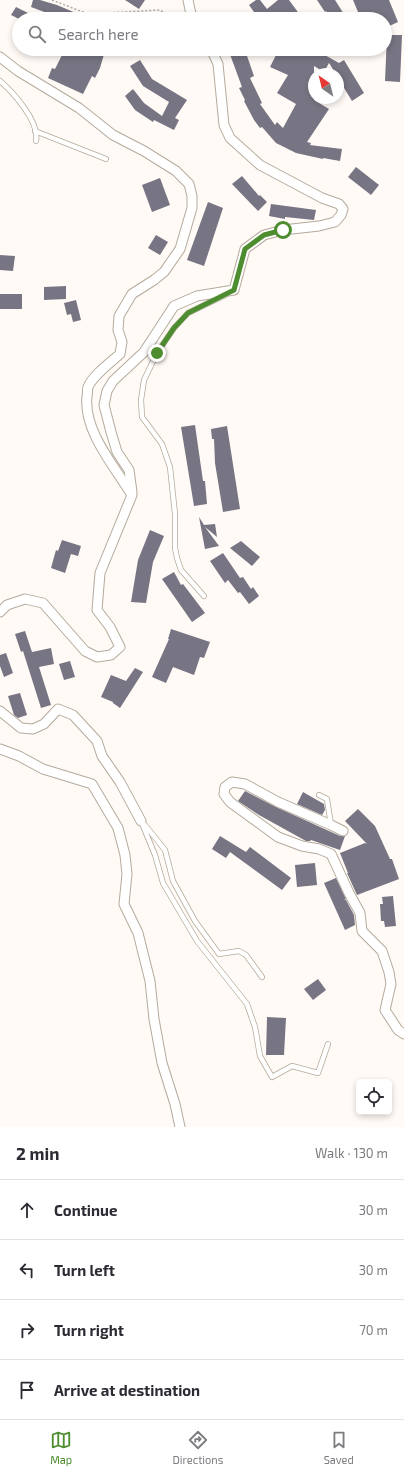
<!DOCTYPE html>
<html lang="en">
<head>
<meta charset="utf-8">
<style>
	body { margin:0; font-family:"Exo 2",sans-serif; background:#f2f2f3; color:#2b2b33 }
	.controls { position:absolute; right:12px; bottom:12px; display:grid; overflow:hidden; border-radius:6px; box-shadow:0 2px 6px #0003 }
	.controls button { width:36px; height:36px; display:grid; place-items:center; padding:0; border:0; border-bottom:1px solid #e1e1e2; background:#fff; color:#2b2b33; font:20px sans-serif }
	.compass { position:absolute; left:308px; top:68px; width:36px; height:36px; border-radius:50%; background:#fff; box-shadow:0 2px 6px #0003; rotate:325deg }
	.stop { position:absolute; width:12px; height:12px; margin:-9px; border:3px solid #4d8d2f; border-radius:50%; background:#fff }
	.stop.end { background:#4d8d2f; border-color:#fff; box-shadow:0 1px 4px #0008 }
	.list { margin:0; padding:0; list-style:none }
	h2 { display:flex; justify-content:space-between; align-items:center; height:52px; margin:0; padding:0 16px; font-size:17px }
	h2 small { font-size:13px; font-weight:400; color:#7c7c81 }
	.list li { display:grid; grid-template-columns:26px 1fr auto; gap:12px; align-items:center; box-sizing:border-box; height:60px; padding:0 16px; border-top:1px solid #e1e1e2 }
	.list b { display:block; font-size:15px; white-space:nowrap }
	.list em { font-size:13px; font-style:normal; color:#7c7c81 }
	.icon { flex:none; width:22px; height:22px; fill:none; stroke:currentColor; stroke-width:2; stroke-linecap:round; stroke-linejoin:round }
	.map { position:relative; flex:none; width:404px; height:1127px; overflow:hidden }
	.search { position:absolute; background:#fff; box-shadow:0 2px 6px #0003; left:12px; right:12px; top:12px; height:44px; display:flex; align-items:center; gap:10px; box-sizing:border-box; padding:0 14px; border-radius:22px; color:#7c7c81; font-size:15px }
	.sheet { height:292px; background:#fff }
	nav { display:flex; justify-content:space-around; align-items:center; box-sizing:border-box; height:56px; border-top:1px solid #e1e1e2; background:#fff; font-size:11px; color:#7c7c81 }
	nav a { display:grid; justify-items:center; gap:2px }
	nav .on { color:#4d8d2f }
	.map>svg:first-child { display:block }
	.building { fill:#777483 }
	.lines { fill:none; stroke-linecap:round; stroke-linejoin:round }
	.lane-casing { stroke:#b4aa9c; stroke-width:6 }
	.street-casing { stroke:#b4aa9c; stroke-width:11 }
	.path { stroke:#aeaaa5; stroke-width:1.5; stroke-dasharray:2 2; stroke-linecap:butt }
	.lane { stroke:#fff; stroke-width:4.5 }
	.street { stroke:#fff; stroke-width:9 }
	.route { stroke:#4d8d2f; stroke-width:5 }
</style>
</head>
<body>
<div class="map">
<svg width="404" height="1127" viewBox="0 0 404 1127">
	<rect width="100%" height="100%" fill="#fffaf5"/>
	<g class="building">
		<polygon points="33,0 40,0 57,5 90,19 63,19 31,7"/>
		<polygon points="125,0 145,0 139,9"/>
		<polygon points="256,0 260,0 267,9 278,0 289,0 303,19 259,19 249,5"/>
		<polygon points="317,0 335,0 347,19 332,19 326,11 325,12"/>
		<polygon points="353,0 389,0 398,22 385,28 385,19 361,19"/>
		<polygon points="16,7 28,13 25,19 19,19 11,15"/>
		<polygon points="387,35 402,35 400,82 385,81"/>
		<polygon points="65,49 100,49 105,51 100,68 95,78 92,76 83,94 48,78 52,68 55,69"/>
		<polygon points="228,49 243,49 244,54 246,53 254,76 250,78 262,103 260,104 275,125 277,122 283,128 296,104 277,93 288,75 270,67 279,49 314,49 339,63 344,60 364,93 352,101 338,78 338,74 336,74 329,63 324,72 314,66 314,100 329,109 307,142 311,143 310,145 342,149 340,161 323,158 323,159 296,153 276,143 262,127 260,128 254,120 244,101 245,100 239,88 242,87"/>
		<polygon points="140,60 152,79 187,100 175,118 179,120 174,130 154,120 153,122 135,110 125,96 133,89 144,103 162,116 169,102 143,86 130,66"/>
		<polygon points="356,167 379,185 371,195 348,177"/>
		<polygon points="242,176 259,196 260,195 267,202 258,211 232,184"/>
		<polygon points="160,178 170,205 152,212 142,185"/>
		<polygon points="208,202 223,208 204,266 187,260"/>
		<polygon points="271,204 316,210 314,220 285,217 285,219 269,216"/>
		<polygon points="156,235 168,242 160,255 148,248"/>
		<polygon points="0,255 15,256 13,271 0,270"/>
		<polygon points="66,286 66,299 44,300 44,287"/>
		<rect x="0" y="294" width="22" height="15"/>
		<polygon points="76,300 81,320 73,322 71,314 67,315 64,303"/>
		<polygon points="195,425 203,481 205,481 207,504 194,506 181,427"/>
		<polygon points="227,426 240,509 223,512 215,463 214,439 212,439 211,429"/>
		<polygon points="199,517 204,525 215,524 217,537 205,527 219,546 205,549"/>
		<polygon points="150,530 164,536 153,562 146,603 131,602 138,560"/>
		<polygon points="62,540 81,546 78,556 71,554 65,573 51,568 56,550 58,551"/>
		<polygon points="241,541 260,557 252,566 230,548"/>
		<polygon points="223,553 240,578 243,577 251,589 253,587 259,596 249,604 240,592 238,593 228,580 225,583 210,561"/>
		<polygon points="174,572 181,585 183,584 205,613 192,622 162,579"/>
		<polygon points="171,629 210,642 204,658 200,657 194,675 173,667 166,683 152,677 169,639 168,639"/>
		<polygon points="25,631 32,652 51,648 54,664 39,667 51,705 41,708 23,651 21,652 15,634"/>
		<polygon points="6,653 13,673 4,677 0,666 0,655"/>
		<polygon points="70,661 75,677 64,680 59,664"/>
		<polygon points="135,668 143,672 120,708 113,703 113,702 101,697 111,675 126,681"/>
		<polygon points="20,693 27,715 18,718 14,715 8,696"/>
		<polygon points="245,791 276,807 340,836 345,836 340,850 311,840 310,841 306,841 259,815 238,801"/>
		<polygon points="303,792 324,804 325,810 322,815 297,804"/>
		<polygon points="358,809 375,826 390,859 392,859 399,879 357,895 347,873 348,873 340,853 365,843 367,844 345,821"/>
		<polygon points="220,836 246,852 250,847 291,878 282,890 230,852 226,858 212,849"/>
		<polygon points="315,863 317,885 297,887 295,865"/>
		<polygon points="336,878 346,899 344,900 346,900 354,915 355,925 345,930 324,883"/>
		<polygon points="393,896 396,926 385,927 384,921 381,921 380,904 383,904 382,897"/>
		<polygon points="318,979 326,990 313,1000 304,989"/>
		<polygon points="267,1017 286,1018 284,1055 266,1055"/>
	</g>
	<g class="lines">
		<g class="lane-casing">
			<g id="lane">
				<path d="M 0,81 C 13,92 40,122 36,141"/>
				<polyline points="35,131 106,159"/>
				<polyline points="204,596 181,570 177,558 175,548 175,514 170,467 162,444 142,417 141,400 144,380 157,353 174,328 188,313 225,295"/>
				<polyline points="319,795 327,799 331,825"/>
				<polyline points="141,821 155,855 163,883 197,941 247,1004 255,1027 260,1056 272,1077 292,1066 318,1073 328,1044"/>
				<polyline points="145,825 165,850 173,881 195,921 219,954 239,951 246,955 262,977"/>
			</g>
		</g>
		<g class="street-casing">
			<g id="street">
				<polyline points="188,0 192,19"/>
				<path d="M 0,57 L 18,71 L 79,108 L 113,135 L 144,151 L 176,171 L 189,184 L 192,196 L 192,208 L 180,249 L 164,272 L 154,280 L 132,294 L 119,316 L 118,330 L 122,342 L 120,354 C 111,362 93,375 88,387 C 87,389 88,393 87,396 C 83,431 115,467 132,495 L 100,573 L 97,610 L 110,627 L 120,647 L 111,655 L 97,657 L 85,651 L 43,603 L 25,599 L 7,605 L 0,612"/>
				<polyline points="132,492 129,470 117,452 111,432 104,405 107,391 113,381 144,352 174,306 197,296 234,290 245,249 264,235 283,230 319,226 335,222 341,215 343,209 339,204 322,198 260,165 230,138 224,125 218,64 213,53 210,49"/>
				<polyline points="0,711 21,728 33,729 44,724 58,709 73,715 97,741 102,756 120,782 141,821"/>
				<polyline points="0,749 19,756 43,769 92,784 118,828 125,855 127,874 124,904 138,933 150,981 154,1019 162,1063 175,1104 180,1127"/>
				<polyline points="343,831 331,825 278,802 245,784 232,782 225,787 224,794 230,802 278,837 302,846 319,849 331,854 349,893 360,913 362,931 382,951 389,972 391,984 385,1010 398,1030 404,1034"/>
			</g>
		</g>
		<polyline class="path" points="52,0 88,14 160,10 174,19"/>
		<use href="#lane" class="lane"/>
		<use href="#street" class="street"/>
	</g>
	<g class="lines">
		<polyline class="route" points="157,353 174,328 188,313 234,290 245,249 264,235 283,230"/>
	</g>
</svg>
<div class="controls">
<button><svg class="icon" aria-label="locate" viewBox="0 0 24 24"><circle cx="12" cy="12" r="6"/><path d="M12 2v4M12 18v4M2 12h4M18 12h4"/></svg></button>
</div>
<svg class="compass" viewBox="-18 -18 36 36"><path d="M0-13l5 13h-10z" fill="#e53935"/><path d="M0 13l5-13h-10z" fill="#7c7c81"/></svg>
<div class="stop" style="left:283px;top:230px"></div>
<div class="stop end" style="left:157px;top:353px"></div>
<div class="search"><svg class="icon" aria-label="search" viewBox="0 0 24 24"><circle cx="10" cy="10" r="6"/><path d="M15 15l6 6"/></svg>Search here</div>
</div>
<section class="sheet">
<h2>2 min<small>Walk · 130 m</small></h2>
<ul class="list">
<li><svg class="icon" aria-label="ahead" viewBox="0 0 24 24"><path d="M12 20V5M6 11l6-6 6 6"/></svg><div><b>Continue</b></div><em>30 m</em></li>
<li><svg class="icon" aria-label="left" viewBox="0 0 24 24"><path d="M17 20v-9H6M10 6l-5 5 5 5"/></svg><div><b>Turn left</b></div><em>30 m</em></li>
<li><svg class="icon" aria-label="right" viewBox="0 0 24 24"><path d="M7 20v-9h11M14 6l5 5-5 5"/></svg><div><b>Turn right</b></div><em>70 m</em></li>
<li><svg class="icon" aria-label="arrive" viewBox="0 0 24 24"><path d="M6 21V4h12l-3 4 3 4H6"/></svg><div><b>Arrive at destination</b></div></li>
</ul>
</section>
<nav>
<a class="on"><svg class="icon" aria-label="map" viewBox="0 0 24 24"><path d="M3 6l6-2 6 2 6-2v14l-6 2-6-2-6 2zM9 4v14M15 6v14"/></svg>Map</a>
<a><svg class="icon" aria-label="directions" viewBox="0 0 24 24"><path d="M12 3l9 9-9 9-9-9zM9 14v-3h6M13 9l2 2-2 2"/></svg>Directions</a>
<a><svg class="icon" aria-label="saved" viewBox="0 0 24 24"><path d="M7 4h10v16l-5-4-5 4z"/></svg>Saved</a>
</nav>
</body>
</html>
